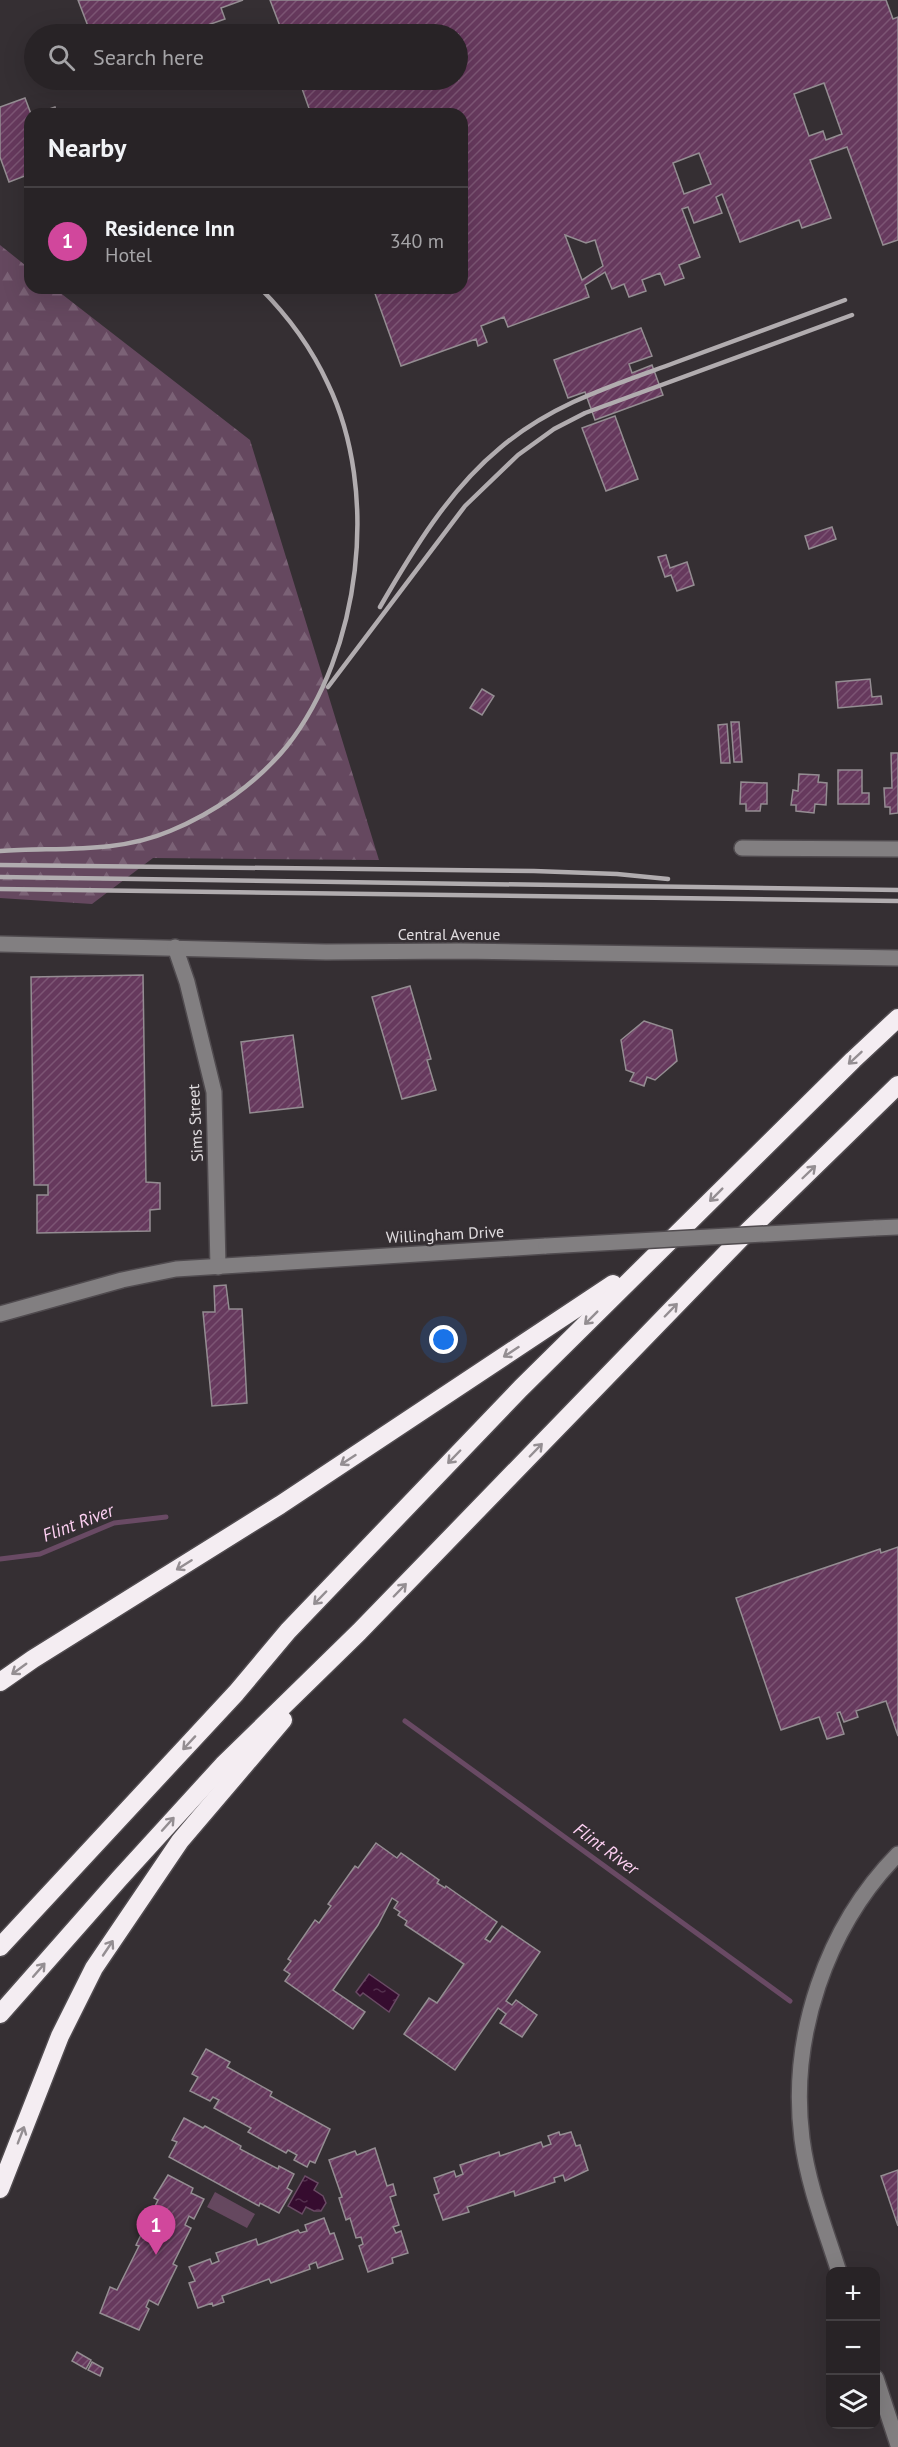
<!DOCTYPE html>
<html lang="en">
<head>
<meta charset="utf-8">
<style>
	body { margin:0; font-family:"PT Sans",sans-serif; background:#342f32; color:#f1f3f6 }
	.controls { position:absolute; right:18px; bottom:18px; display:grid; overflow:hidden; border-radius:12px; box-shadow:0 6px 24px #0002 }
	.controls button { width:54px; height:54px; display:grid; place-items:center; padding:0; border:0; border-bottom:2px solid #444043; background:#282326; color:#f1f3f6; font:30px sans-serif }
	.you { position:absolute; left:444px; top:1340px; width:21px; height:21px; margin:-15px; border:4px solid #fff; border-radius:50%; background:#1a73e8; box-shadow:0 0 0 9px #1a73e833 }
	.badge { display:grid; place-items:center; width:39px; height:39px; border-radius:50%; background:#35d881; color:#fff; font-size:20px; font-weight:700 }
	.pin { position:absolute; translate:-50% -50px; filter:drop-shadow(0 2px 3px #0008) }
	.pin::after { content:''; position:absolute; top:32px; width:21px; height:18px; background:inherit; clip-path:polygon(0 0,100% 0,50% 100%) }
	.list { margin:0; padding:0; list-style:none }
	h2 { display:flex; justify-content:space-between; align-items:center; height:78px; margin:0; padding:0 24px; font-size:26px }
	h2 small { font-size:20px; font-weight:400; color:#a5a4a7 }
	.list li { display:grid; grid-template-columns:39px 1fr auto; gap:18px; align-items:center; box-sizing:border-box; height:108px; padding:0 24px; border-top:2px solid #444043 }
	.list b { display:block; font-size:22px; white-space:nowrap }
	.list p { margin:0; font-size:20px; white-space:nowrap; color:#a5a4a7 }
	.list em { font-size:20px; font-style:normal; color:#a5a4a7 }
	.icon { flex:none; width:33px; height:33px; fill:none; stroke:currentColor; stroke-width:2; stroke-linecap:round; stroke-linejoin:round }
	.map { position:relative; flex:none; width:898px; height:2447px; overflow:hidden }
	.search { position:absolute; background:#282326; box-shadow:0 6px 24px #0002; left:24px; top:24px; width:444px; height:66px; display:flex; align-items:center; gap:15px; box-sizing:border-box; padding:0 21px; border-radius:33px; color:#a5a4a7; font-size:22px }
	.panel { position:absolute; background:#282326; box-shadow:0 6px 24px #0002; left:24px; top:108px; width:444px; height:186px; border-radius:18px }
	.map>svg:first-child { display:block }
	.forest { fill:url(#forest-firs) }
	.garden { fill:#65485f }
	.water { fill:url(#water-ripples); stroke:#694a64; stroke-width:1.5 }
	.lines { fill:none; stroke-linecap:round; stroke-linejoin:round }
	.stream { stroke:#694a64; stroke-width:5 }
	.building { fill:url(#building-hatch); stroke:#948d92; stroke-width:1.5; fill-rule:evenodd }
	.minor-casing { stroke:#504b4f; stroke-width:18 }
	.highway-casing { stroke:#504b4f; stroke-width:21 }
	.minor { stroke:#827f81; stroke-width:15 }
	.highway { stroke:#f4edf2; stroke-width:18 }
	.rail { stroke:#b1acaf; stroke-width:4.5 }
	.minor-bridge-casing { stroke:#504b4f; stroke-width:18; stroke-linecap:butt }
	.minor-bridge { stroke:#827f81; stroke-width:15 }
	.oneway { stroke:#948e92 }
	.labels { text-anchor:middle; stroke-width:4.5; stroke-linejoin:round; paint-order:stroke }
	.street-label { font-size:16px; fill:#e0dcdf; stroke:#352f33 }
	.water-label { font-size:18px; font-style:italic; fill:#fed1f3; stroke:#352f33 }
</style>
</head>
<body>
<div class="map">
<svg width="898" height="2447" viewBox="0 0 898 2447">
	<defs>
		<pattern id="forest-firs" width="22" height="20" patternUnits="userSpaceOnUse" patternTransform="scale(1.5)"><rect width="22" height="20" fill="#65485f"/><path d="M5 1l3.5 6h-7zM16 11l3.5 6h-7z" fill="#7b6276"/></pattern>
		<pattern id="water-ripples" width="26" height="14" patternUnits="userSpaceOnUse" patternTransform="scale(1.5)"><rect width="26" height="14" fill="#360c2f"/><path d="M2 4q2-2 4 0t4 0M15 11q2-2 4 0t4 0" fill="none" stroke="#532f4d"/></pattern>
		<pattern id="building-hatch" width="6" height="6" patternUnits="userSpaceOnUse" patternTransform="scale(1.5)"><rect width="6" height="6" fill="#66395d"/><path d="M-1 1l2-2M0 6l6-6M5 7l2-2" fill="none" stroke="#7c5574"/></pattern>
	</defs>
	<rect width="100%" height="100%" fill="#352f33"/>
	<polygon class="forest" points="0,245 30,269 30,288 54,288 250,440 379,860 153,858 92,904 0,898"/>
	<polygon class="garden" points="215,2192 255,2214 247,2228 207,2207"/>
	<g class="water">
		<polygon points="369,1974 399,1995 389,2012 363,1993 360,1996 356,1992"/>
		<polygon points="305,2176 318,2183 314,2190 323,2196 326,2203 321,2211 314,2211 306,2207 302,2214 288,2206"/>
	</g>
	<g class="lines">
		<g class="stream">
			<polyline points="0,1559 40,1554 114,1523 166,1517"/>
			<polyline points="405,1721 790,2001"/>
		</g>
	</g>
	<g class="building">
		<polygon points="78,0 243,0 221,8 225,19 182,34 161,34 160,31 152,34 91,34"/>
		<path d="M 270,0 L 886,0 L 893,19 L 898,17 L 898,240 L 883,245 L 847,147 L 810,160 L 831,218 L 802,228 L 799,220 L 740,242 L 722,194 L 716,197 L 722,213 L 694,223 L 688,207 L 682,209 L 700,257 L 679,265 L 684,278 L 665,285 L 660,273 L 642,280 L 646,291 L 629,297 L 624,284 L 612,289 L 605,272 L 585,285 L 589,297 L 508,327 L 504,317 L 481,326 L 487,342 L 478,346 L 476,339 L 401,366 L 373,288 L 462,288 L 462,232 L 466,231 L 462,219 L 462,114 L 311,114 L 299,80 L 458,80 L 458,34 L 283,34 ZM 824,83 L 842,134 L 826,140 L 823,131 L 809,136 L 794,94 ZM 699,153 L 711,184 L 684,194 L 673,163 ZM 565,235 L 586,243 L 595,240 L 603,266 L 582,280 Z"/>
		<polygon points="25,98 31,114 30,174 9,182 0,157 0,107"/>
		<polygon points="55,107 57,114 35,114"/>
		<polygon points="641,328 652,356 629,364 632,373 652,365 663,395 595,420 585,392 568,398 554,360"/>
		<polygon points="615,416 638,479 606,491 582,428"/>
		<polygon points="832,527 836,539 809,549 805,536"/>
		<polygon points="666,555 670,568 687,562 694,585 677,591 671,575 665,577 658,557"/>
		<polygon points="870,679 872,697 881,696 882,704 838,708 836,682"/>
		<polygon points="482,689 494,696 482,715 470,708"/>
		<polygon points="731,722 739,722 742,762 734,762"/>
		<polygon points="727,724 730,763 721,763 718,725"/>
		<polygon points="891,753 898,753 898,813 890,814 890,807 885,807 884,788 892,788"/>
		<polygon points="838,770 862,770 862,793 869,793 869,804 838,804"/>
		<polygon points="799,774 819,775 818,782 827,783 826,805 815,804 814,813 796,811 796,805 791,805 793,790 798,791"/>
		<polygon points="741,782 767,783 767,804 761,804 760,811 746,811 746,804 740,804"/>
		<polygon points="143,975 146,1182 160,1183 160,1209 150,1210 150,1231 37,1233 37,1195 48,1195 48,1185 34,1185 31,977"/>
		<polygon points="410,986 431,1059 427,1060 436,1090 402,1099 372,997"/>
		<polygon points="644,1021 672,1030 677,1061 655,1080 647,1077 644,1086 630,1081 634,1073 626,1070 621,1040"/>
		<polygon points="293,1035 303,1107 250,1113 241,1042"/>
		<polygon points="226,1285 229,1309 242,1309 247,1403 212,1406 203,1312 215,1312 214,1286"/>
		<polygon points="898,1547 898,1736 886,1701 856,1711 858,1717 844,1722 840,1712 837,1713 844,1734 827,1739 819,1717 781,1730 736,1598 880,1549 881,1553"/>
		<polygon points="376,1843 397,1858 401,1853 439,1880 437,1883 445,1888 446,1886 497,1922 485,1939 490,1942 502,1926 540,1952 506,2001 512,2005 516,2000 537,2015 522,2037 500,2023 506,2014 498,2008 455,2070 404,2034 429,1998 437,2003 464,1964 405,1925 407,1921 398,1915 400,1912 394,1908 398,1902 392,1898 378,1925 333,1990 365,2012 353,2029 285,1981 290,1974 284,1970 291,1961 288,1959 315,1920 319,1923 331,1906 328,1904 355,1866 358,1868"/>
		<polygon points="206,2049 230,2062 227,2067 272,2092 270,2096 330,2129 315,2163 310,2161 307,2167 294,2160 297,2155 288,2150 286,2153 248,2132 251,2128 214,2108 219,2100 213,2097 210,2101 190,2091 198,2077 192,2074"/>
		<polygon points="184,2118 203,2128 205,2126 241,2146 240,2149 278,2169 279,2166 294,2174 287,2188 292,2191 279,2213 260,2203 259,2206 169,2157 177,2142 172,2140"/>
		<polygon points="559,2132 560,2135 571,2132 576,2146 580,2145 588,2170 565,2181 563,2175 554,2178 555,2182 515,2196 514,2191 467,2207 469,2212 443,2220 434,2195 439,2193 434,2178 454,2171 456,2177 463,2174 460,2165 499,2152 500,2156 541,2142 543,2147 551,2144 548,2136"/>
		<polygon points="375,2148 387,2186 393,2184 396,2195 390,2197 399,2225 393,2227 396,2233 401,2231 408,2253 392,2258 393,2263 368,2272 359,2246 363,2244 361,2237 356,2238 350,2218 346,2220 339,2198 342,2197 329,2160 355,2151 357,2155"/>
		<polygon points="898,2170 898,2226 881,2176"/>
		<polygon points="168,2175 193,2188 191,2193 204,2199 194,2219 189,2216 185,2225 191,2228 173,2264 177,2266 158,2305 149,2300 146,2307 149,2309 139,2330 100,2313 110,2287 117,2290 139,2246 136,2245 158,2200 154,2198"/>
		<polygon points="324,2218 330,2234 334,2233 343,2259 318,2268 316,2262 309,2265 310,2269 271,2283 269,2279 222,2296 224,2302 213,2306 212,2303 198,2308 189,2283 195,2281 189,2267 210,2259 212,2264 219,2261 216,2253 256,2239 258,2245 298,2230 300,2233 307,2231 305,2225"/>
		<polygon points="77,2352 91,2360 86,2369 72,2361"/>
		<polygon points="92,2362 103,2368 100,2376 88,2370"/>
	</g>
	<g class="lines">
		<g class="minor-casing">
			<g id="minor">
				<polyline points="742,848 898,849"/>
				<polyline points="0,944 326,952 460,951 898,958"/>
				<polyline points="175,947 187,982 214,1092 218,1267"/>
				<polyline points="874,1228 898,1227"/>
				<polyline points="0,1314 122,1280 176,1269 546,1246"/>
				<path d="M 839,2272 C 825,2228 808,2185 802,2139 C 789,2037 826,1927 898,1854"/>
				<polyline points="876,2378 898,2445"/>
			</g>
		</g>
		<g class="highway-casing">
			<g id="highway">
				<polyline points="0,1682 33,1659 280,1505 613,1284"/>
				<polyline points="0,1947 236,1693 288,1631 521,1388 853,1060 898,1018"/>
				<polyline points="0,2014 119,1879 223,1765 359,1632 744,1235 898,1085"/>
				<polyline points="0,2189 60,2036 94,1968 180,1841 283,1720"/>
			</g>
		</g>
		<use href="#minor" class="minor"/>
		<use href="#highway" class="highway"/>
		<g class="rail">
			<path d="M 380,607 C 413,550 449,490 500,448 C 552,404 611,386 674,363 C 731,342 788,321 845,300"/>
			<polyline points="328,687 465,506 518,455 554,429 585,413 852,315"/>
			<path d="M 0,851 C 57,847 116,854 170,831 C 214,813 257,783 287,746 C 361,652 380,492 328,384 C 312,349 287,315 260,288"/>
			<polyline points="0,865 534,871 617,874 668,879"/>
			<polyline points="0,877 898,890"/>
			<polyline points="0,889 898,901"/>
		</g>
		<g class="minor-bridge-casing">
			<polyline id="minor-bridge" points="546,1246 874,1228"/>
		</g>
		<use href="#minor-bridge" class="minor-bridge"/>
	</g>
	<defs><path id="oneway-shaft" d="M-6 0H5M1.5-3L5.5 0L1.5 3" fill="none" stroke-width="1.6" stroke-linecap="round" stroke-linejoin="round" transform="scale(1.5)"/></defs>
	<g class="oneway">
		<use href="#oneway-shaft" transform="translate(855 1058) rotate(137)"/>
		<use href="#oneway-shaft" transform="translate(809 1172) rotate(-44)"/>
		<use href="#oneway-shaft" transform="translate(716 1195) rotate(135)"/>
		<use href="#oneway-shaft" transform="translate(671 1310) rotate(-46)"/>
		<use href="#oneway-shaft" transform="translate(591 1318) rotate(135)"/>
		<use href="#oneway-shaft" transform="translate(511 1352) rotate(147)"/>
		<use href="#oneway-shaft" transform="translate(536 1450) rotate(-46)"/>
		<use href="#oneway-shaft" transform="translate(454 1457) rotate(134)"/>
		<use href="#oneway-shaft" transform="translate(348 1460) rotate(147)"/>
		<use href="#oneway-shaft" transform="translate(184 1565) rotate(148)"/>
		<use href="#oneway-shaft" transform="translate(400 1590) rotate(-46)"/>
		<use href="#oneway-shaft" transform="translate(320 1598) rotate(134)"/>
		<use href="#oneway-shaft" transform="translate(19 1669) rotate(144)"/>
		<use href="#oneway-shaft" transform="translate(189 1743) rotate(133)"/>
		<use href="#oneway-shaft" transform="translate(168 1824) rotate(-48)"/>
		<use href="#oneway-shaft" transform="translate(108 1948) rotate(-56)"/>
		<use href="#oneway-shaft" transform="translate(39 1970) rotate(-49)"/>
		<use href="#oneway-shaft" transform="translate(21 2135) rotate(-69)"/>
	</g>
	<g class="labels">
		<g class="street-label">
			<text x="449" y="940">Central Avenue</text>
			<text transform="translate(195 1123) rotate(-93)" y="6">Sims Street</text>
			<text transform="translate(445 1234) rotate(-3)" y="6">Willingham Drive</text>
		</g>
		<g class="water-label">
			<text transform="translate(78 1523) rotate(-21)" y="6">Flint River</text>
			<text transform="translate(606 1849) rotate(36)" y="6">Flint River</text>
		</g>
	</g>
</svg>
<div class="controls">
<button>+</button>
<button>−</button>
<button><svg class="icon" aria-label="layers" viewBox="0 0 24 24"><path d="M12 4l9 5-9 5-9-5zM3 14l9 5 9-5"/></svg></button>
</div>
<div class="you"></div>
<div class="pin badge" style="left:156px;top:2255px;background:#d1479c">1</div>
<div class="search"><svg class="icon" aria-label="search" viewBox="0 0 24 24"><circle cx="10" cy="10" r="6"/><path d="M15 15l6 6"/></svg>Search here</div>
<section class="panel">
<h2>Nearby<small></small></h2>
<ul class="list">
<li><span class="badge" style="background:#d1479c">1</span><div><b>Residence Inn</b><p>Hotel</p></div><em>340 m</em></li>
</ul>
</section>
</div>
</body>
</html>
